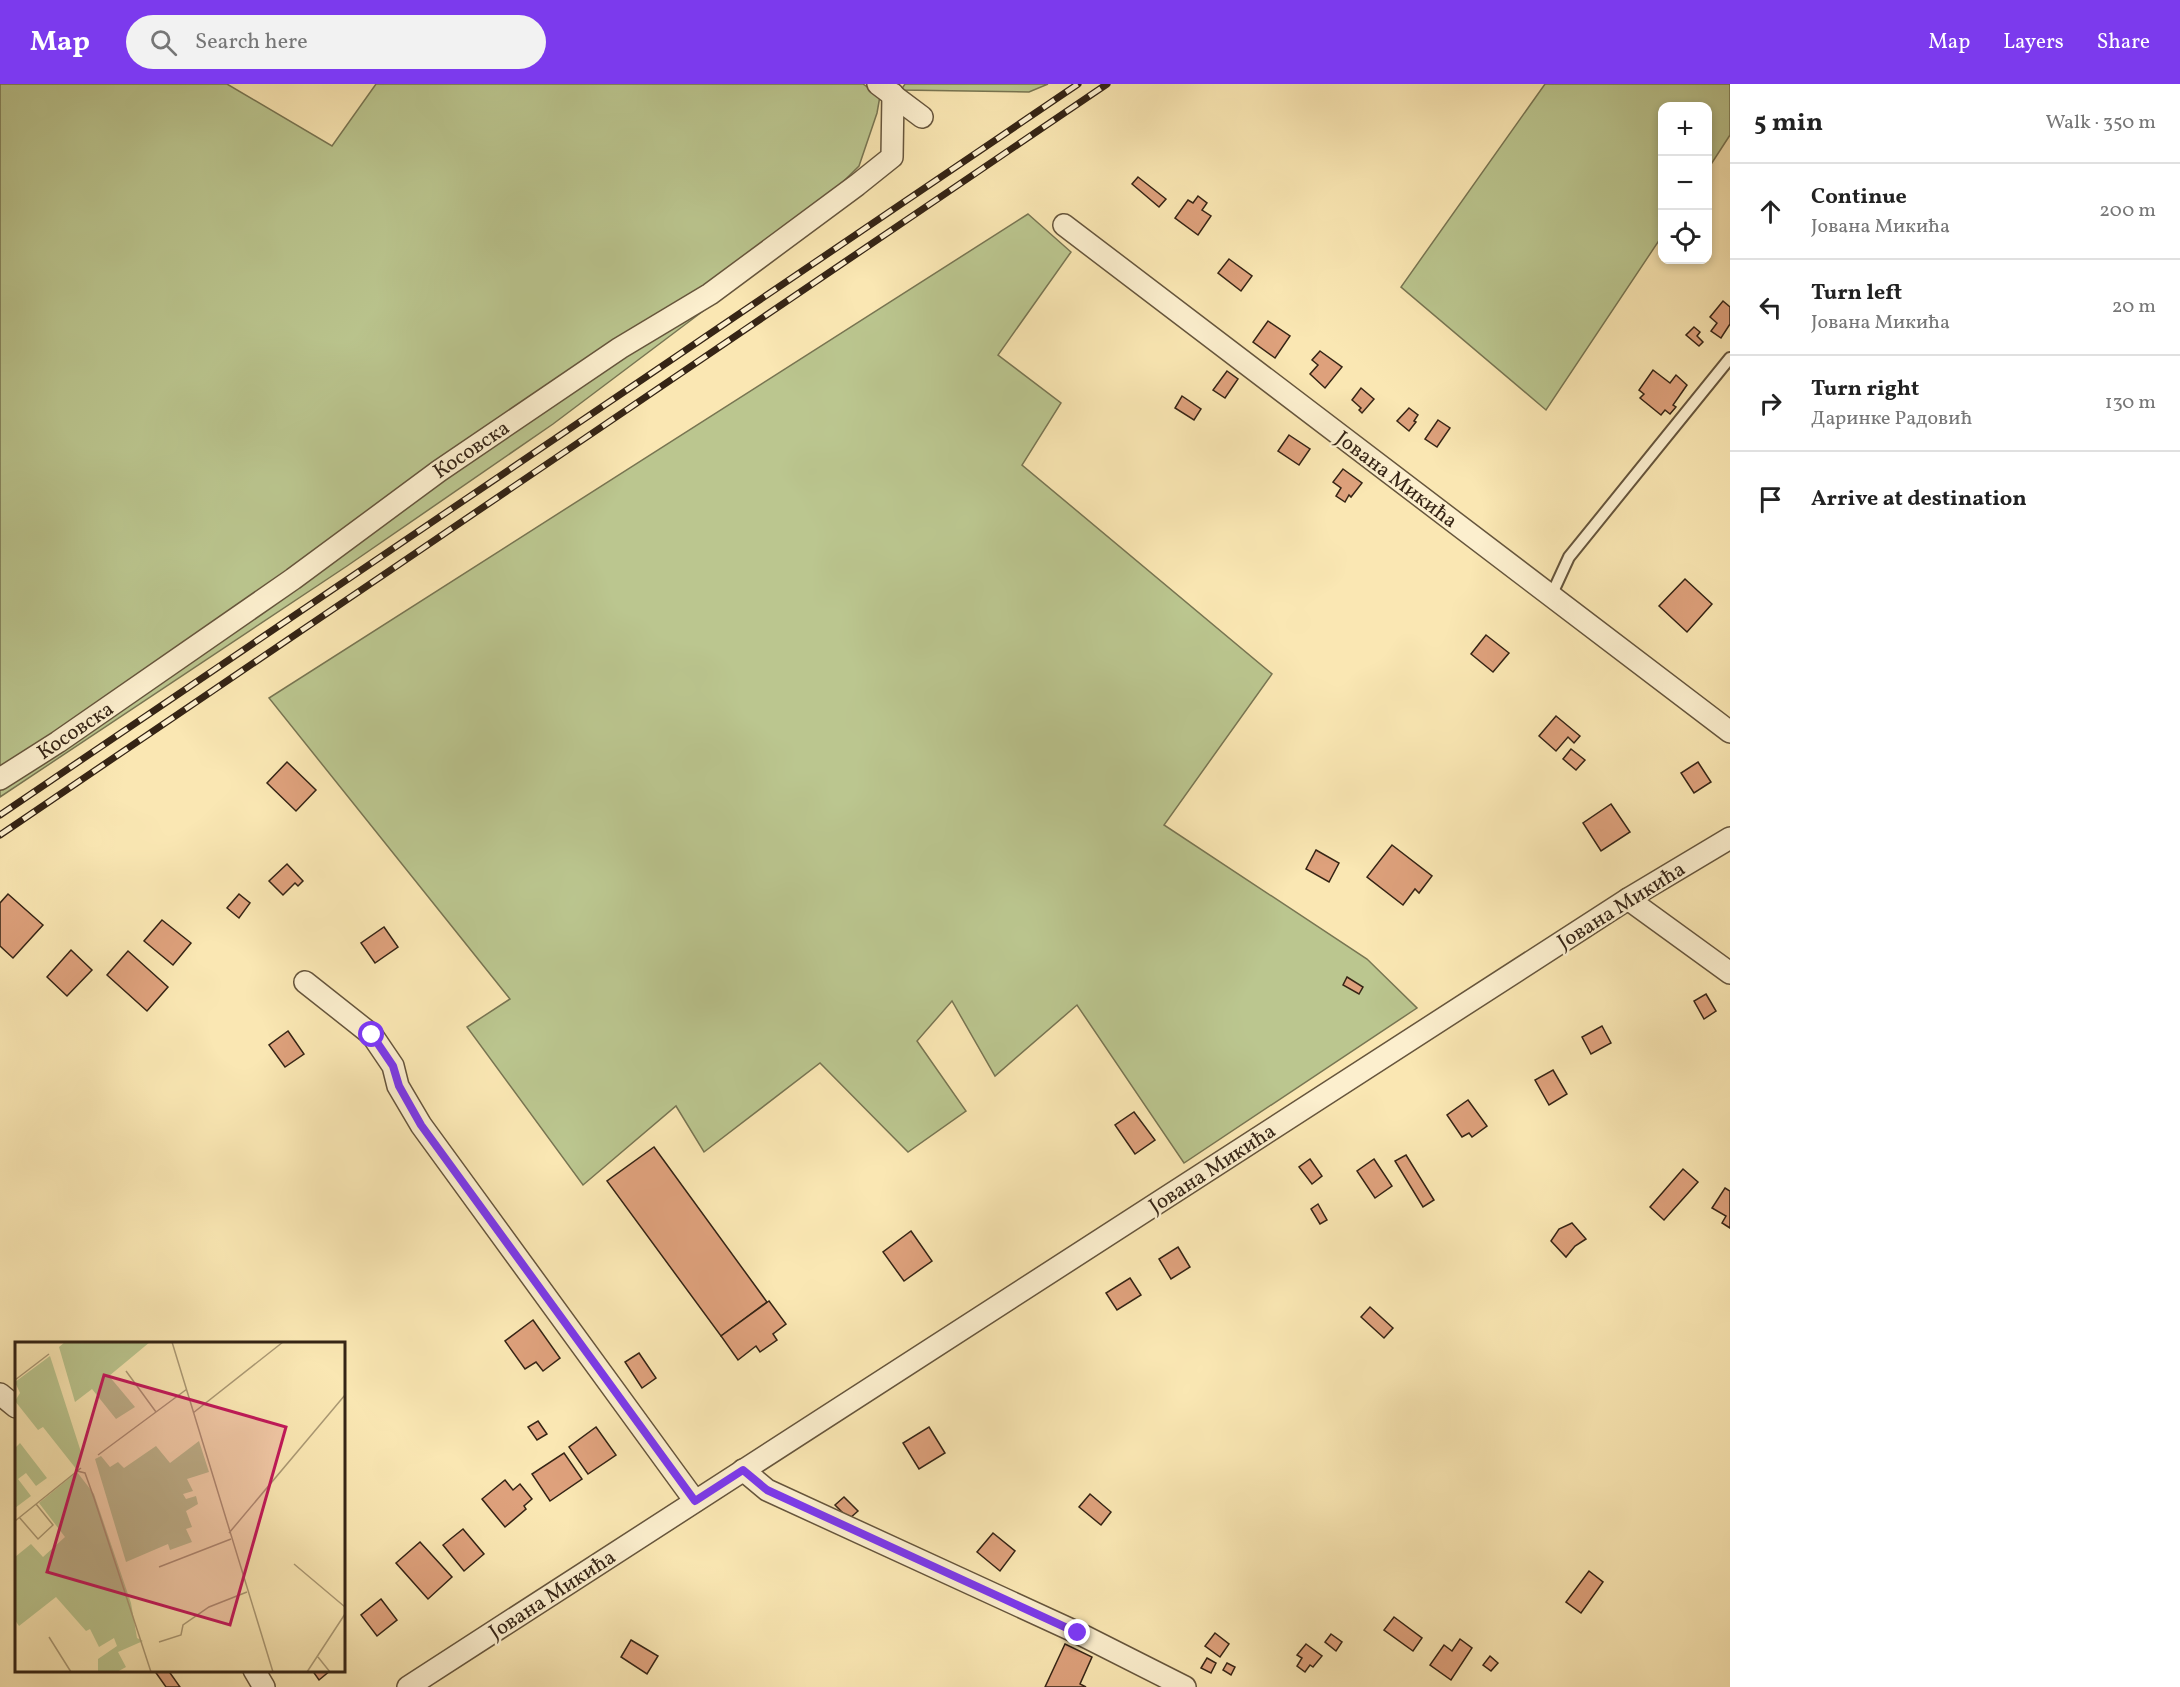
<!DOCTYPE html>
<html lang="en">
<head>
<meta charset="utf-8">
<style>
	body { margin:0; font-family:Vollkorn,serif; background:#f2f2f2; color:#222 }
	.controls { position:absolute; right:18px; top:18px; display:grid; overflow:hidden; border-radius:12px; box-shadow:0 3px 9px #0003 }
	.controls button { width:54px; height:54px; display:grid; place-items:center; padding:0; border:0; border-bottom:2px solid #e0e0e0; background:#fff; color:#222; font:30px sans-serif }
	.stop { position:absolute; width:18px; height:18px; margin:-14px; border:4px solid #7c3aed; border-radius:50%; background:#fff }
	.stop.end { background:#7c3aed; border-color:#fff; box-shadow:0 2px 6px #0008 }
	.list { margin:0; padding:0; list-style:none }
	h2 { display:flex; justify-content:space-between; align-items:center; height:78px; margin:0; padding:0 24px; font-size:26px }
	h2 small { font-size:20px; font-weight:400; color:#767676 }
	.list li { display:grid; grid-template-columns:39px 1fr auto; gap:18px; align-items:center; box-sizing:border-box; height:96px; padding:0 24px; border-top:2px solid #e0e0e0 }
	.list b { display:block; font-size:22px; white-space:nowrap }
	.list p { margin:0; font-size:20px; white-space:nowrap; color:#767676 }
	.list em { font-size:20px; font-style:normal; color:#767676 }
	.icon { flex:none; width:33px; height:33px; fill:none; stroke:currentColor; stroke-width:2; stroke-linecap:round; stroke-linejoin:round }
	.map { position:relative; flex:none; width:1730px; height:1603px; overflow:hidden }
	header { display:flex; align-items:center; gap:36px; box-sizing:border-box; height:84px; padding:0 30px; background:#7c3aed; color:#fff }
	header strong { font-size:28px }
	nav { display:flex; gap:33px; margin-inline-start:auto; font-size:21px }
	.search { width:420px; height:54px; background:#f2f2f2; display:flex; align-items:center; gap:15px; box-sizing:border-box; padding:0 21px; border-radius:33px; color:#767676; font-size:22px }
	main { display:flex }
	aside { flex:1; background:#fff }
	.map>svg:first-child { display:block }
	.green { fill:#bbc68f; stroke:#787552; stroke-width:1.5 }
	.building { fill:#dea17c; stroke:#352415; stroke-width:1.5 }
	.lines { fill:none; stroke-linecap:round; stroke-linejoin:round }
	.lane-casing { stroke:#66553c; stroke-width:14 }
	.street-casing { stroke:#66553c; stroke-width:24 }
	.lane { stroke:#fcefce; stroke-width:10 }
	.street { stroke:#fcefce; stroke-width:21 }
	.rail-casing { stroke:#352415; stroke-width:7 }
	.rail { stroke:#fcefce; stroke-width:4.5; stroke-dasharray:14; stroke-linecap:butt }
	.route { stroke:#7c3aed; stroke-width:8 }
	.labels { text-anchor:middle; stroke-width:5; stroke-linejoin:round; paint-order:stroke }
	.street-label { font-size:21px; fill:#352415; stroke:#fcefce }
	.inset-road { fill:none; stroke:#ab9974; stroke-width:1.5 }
	.view { fill:#c2185b; fill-opacity:0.15; stroke:#c2185b; stroke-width:3 }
	.inset-edge { fill:none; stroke:#352415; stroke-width:3 }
</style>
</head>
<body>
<header>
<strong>Map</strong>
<div class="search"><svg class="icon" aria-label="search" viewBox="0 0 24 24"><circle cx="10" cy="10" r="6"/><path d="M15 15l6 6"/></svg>Search here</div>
<nav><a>Map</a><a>Layers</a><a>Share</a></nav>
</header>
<main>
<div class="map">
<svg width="1730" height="1603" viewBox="0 0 1730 1603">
	<rect width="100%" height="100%" fill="#fae7b3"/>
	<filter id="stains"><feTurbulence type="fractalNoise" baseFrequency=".00333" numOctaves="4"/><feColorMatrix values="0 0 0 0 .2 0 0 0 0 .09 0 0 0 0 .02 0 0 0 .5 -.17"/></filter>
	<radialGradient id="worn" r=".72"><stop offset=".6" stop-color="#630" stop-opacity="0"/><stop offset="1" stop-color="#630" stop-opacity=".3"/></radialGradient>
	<g class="green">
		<polygon points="0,0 227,0 332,62 376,0 863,0 880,12 877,29 859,82 743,197 553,340 347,482 0,713"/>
		<polygon points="905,0 1048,0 1029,8 901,6"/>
		<polygon points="1545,0 1730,0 1730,51 1708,85 1708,22 1662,22 1662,152 1546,326 1401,203"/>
		<polygon points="1028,130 1071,168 998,271 1061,319 1022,381 1272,590 1164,741 1367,875 1417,924 1184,1079 1077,921 995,992 952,917 917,957 966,1027 908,1068 820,979 704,1068 676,1022 583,1101 467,943 510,915 269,614"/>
	</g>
	<g class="building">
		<polygon points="1138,93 1166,115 1159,123 1132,100"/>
		<polygon points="1198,112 1207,119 1202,126 1211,132 1198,151 1175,134 1188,116 1193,119"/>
		<polygon points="1229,175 1252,192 1241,207 1218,189"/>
		<polygon points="1723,217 1730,223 1730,240 1721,254 1711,247 1717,239 1710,233"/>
		<polygon points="1268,237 1290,252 1275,274 1253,258"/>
		<polygon points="1694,243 1700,248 1697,252 1703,258 1699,262 1686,251"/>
		<polygon points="1320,267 1342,283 1325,304 1310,290 1318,281 1312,276"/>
		<polygon points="1653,286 1670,299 1676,291 1687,301 1673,321 1676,323 1670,330 1665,326 1661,331 1640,314 1644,310 1639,306"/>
		<polygon points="1227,287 1238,295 1225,314 1213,306"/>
		<polygon points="1361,304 1374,315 1362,329 1359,326 1361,324 1352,316"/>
		<polygon points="1182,312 1201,325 1194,336 1175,324"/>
		<polygon points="1409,324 1418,331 1414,337 1416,338 1409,347 1397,337"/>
		<polygon points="1438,336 1450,344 1437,363 1425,355"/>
		<polygon points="1289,351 1310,365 1299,381 1278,367"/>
		<polygon points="1343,385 1362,399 1351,413 1349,411 1345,418 1336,412 1341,404 1333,398"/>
		<polygon points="1685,495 1712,520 1687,548 1659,522"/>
		<polygon points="1486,551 1509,569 1493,588 1471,570"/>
		<polygon points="1556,632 1580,652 1574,659 1568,653 1556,667 1539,652"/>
		<polygon points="1571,665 1585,676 1576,686 1563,675"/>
		<polygon points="287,678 316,706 296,727 267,699"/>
		<polygon points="1698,678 1711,698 1694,709 1681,689"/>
		<polygon points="1611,720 1630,748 1601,767 1583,739"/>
		<polygon points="1392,761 1432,792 1419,809 1415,805 1403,821 1367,793"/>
		<polygon points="1316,766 1339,779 1329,798 1306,785"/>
		<polygon points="287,780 303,797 298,802 295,799 283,811 269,797"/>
		<polygon points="8,810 43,841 13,874 0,862 0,819"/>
		<polygon points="239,810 250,819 239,834 227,824"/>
		<polygon points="162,836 191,859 173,881 144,857"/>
		<polygon points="384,843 398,863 375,879 361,859"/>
		<polygon points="71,866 92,886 67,912 47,893"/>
		<polygon points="128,867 168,903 147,927 107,891"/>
		<polygon points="1347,893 1363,903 1359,910 1343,901"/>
		<polygon points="1706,910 1716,927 1704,935 1694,917"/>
		<polygon points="1602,942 1611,959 1591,970 1582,953"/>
		<polygon points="288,947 304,970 285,983 269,961"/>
		<polygon points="1553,986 1567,1010 1549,1021 1535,996"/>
		<polygon points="1468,1016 1487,1042 1472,1053 1469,1049 1462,1053 1447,1031"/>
		<polygon points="1134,1028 1155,1056 1135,1070 1115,1041"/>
		<polygon points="654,1063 767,1218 721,1252 607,1097"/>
		<polygon points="1406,1071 1434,1116 1423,1123 1395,1077"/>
		<polygon points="1310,1075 1322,1092 1312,1100 1299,1083"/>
		<polygon points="1374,1075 1392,1102 1375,1114 1357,1087"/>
		<polygon points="1683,1085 1698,1098 1664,1136 1650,1123"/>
		<polygon points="1725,1104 1730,1107 1730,1144 1722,1139 1726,1132 1712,1124"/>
		<polygon points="1318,1120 1327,1136 1320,1140 1311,1125"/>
		<polygon points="1572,1139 1586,1155 1575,1162 1566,1173 1551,1157 1559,1145"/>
		<polygon points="911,1147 932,1177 904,1197 883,1168"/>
		<polygon points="1178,1163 1190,1183 1171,1195 1159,1175"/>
		<polygon points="1130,1194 1141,1211 1117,1226 1106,1209"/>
		<polygon points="769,1217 786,1240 773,1250 777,1256 760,1268 756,1262 738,1276 721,1252"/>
		<polygon points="1370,1223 1393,1244 1384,1254 1361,1233"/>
		<polygon points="533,1236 560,1274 543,1287 536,1278 525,1285 505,1257"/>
		<polygon points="639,1269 656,1294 642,1304 625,1278"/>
		<polygon points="538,1337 547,1350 537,1356 528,1343"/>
		<polygon points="596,1343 616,1371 588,1390 569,1363"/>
		<polygon points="929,1343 945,1369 919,1385 903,1359"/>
		<polygon points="564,1369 582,1395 550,1417 532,1390"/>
		<polygon points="505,1396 513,1406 520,1400 532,1415 524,1422 526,1425 505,1443 482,1415"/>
		<polygon points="1090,1410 1111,1428 1101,1441 1079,1423"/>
		<polygon points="844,1413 858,1427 849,1435 835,1421"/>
		<polygon points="463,1445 484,1470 464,1487 443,1461"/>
		<polygon points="993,1449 1015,1467 1000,1487 977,1468"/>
		<polygon points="420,1458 452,1493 428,1515 396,1479"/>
		<polygon points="1589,1487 1603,1498 1581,1529 1566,1518"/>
		<polygon points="381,1515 397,1536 377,1552 361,1531"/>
		<polygon points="1394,1533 1422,1554 1413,1567 1384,1546"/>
		<polygon points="1215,1549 1229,1560 1220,1573 1205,1562"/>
		<polygon points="1331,1550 1342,1558 1336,1567 1325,1558"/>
		<polygon points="1460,1555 1472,1564 1451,1596 1430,1581 1444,1561 1452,1567"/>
		<polygon points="631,1556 658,1572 647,1590 621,1573"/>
		<polygon points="1065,1560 1092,1573 1080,1600 1086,1603 1045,1603"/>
		<polygon points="1306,1560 1322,1572 1313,1583 1310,1581 1305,1588 1297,1582 1302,1574 1297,1571"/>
		<polygon points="1490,1572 1498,1579 1491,1587 1483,1581"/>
		<polygon points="1207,1574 1216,1579 1211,1589 1201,1584"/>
		<polygon points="1227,1579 1235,1583 1231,1591 1223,1586"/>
		<polygon points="154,1586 168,1586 180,1603 166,1603"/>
		<polygon points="312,1586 331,1586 319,1596"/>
	</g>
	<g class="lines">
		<g class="lane-casing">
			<polyline id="lane" points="1551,512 1569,473 1730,274"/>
		</g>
		<g class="street-casing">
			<g id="street">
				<polyline points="878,0 922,33"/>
				<polyline points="1064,141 1730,648"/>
				<polyline points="0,695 58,658 293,495 439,387 620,264 710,210 857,101 892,73 893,10"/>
				<polyline points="1628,815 1730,889"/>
				<polyline points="305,898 372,951 393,982 398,1002 421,1041 695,1417"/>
				<polyline points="0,1310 16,1323"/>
				<polyline points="743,1386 767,1406 1078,1549 1185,1603"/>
				<polyline points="254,1586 264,1603"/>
				<polyline points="408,1603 1628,815 1730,754"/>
			</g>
		</g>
		<use href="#lane" class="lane"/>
		<use href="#street" class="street"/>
		<g class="rail-casing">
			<g id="rail">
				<polyline points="0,731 1078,0"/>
				<polyline points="0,751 1107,0"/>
			</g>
		</g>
		<use href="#rail" class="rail"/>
	</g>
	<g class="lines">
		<polyline class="route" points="372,951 393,982 399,1002 421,1041 695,1417 743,1386 767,1406 1078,1549"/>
	</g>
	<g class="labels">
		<g class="street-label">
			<text transform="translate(471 365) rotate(-34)" y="7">Косовска</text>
			<text transform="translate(1397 395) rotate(37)" y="7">Јована Микића</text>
			<text transform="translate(75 646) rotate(-34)" y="7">Косовска</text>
			<text transform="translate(1621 821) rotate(-32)" y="7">Јована Микића</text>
			<text transform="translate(1212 1084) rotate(-33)" y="7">Јована Микића</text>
			<text transform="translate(552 1510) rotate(-33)" y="7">Јована Микића</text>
		</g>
	</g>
	<g transform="translate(15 1258)">
		<rect width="330" height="330" fill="#fae7b3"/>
		<path d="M 50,0 L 135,0 L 94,34 L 120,65 L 101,77 L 77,47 L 60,60 L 44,5 ZM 35,14 L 66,110 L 62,128 L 28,85 L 23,88 L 0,59 L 5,51 L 0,40 ZM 184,99 L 194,130 L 172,137 L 178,149 L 168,152 L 171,157 L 181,154 L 183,162 L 171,169 L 177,185 L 171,187 L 177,200 L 155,208 L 153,202 L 111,220 L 80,117 L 86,114 L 95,125 L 103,120 L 109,126 L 141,104 L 155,121 ZM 5,101 L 32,136 L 21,144 L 11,131 L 3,137 L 16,154 L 0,166 L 0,106 ZM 62,130 L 79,152 L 116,261 L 122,296 L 128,299 L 103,310 L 111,325 L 102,330 L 83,330 L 83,317 L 102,304 L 99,296 L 84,305 L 75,287 L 71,289 L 41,255 L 4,284 L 0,278 L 0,215 L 16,202 L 28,215 L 50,195 L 24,161 Z" fill="#bbc68f"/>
		<path class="inset-road" d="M 157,0 L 258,330M 111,29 L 141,70M 0,38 L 34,12M 178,71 L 268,0M 83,113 L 172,47M 62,129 L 70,131 L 79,156 L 136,330M 4,175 L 23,197 L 38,183 L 21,162M 0,179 L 66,126M 214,191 L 330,53M 279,222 L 330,265M 144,225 L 216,197M 34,295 L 56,330M 144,300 L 166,293 L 168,283 L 194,265 L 232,250M 303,315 L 315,330M 292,330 L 330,272"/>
		<path class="view" d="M 89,33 L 271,85 L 215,283 L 32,230 Z"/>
		<rect width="330" height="330" class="inset-edge"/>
	</g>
	<rect width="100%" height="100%" filter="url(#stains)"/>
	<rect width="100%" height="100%" fill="url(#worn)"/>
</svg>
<div class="controls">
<button>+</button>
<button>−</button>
<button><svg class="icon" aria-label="locate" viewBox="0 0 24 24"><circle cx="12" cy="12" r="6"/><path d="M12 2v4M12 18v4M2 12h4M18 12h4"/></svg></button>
</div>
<div class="stop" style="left:372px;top:951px"></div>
<div class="stop end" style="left:1078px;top:1549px"></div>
</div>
<aside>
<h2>5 min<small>Walk · 350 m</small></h2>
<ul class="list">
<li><svg class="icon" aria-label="ahead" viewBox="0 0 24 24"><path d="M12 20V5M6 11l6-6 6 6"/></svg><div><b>Continue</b><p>Јована Микића</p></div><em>200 m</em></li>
<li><svg class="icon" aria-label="left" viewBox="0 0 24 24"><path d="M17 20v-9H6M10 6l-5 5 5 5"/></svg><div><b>Turn left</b><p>Јована Микића</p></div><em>20 m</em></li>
<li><svg class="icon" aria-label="right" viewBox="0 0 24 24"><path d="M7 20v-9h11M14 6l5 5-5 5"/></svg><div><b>Turn right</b><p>Даринке Радовић</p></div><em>130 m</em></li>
<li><svg class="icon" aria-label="arrive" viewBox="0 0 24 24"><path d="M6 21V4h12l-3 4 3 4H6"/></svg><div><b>Arrive at destination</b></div></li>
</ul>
</aside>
</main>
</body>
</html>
